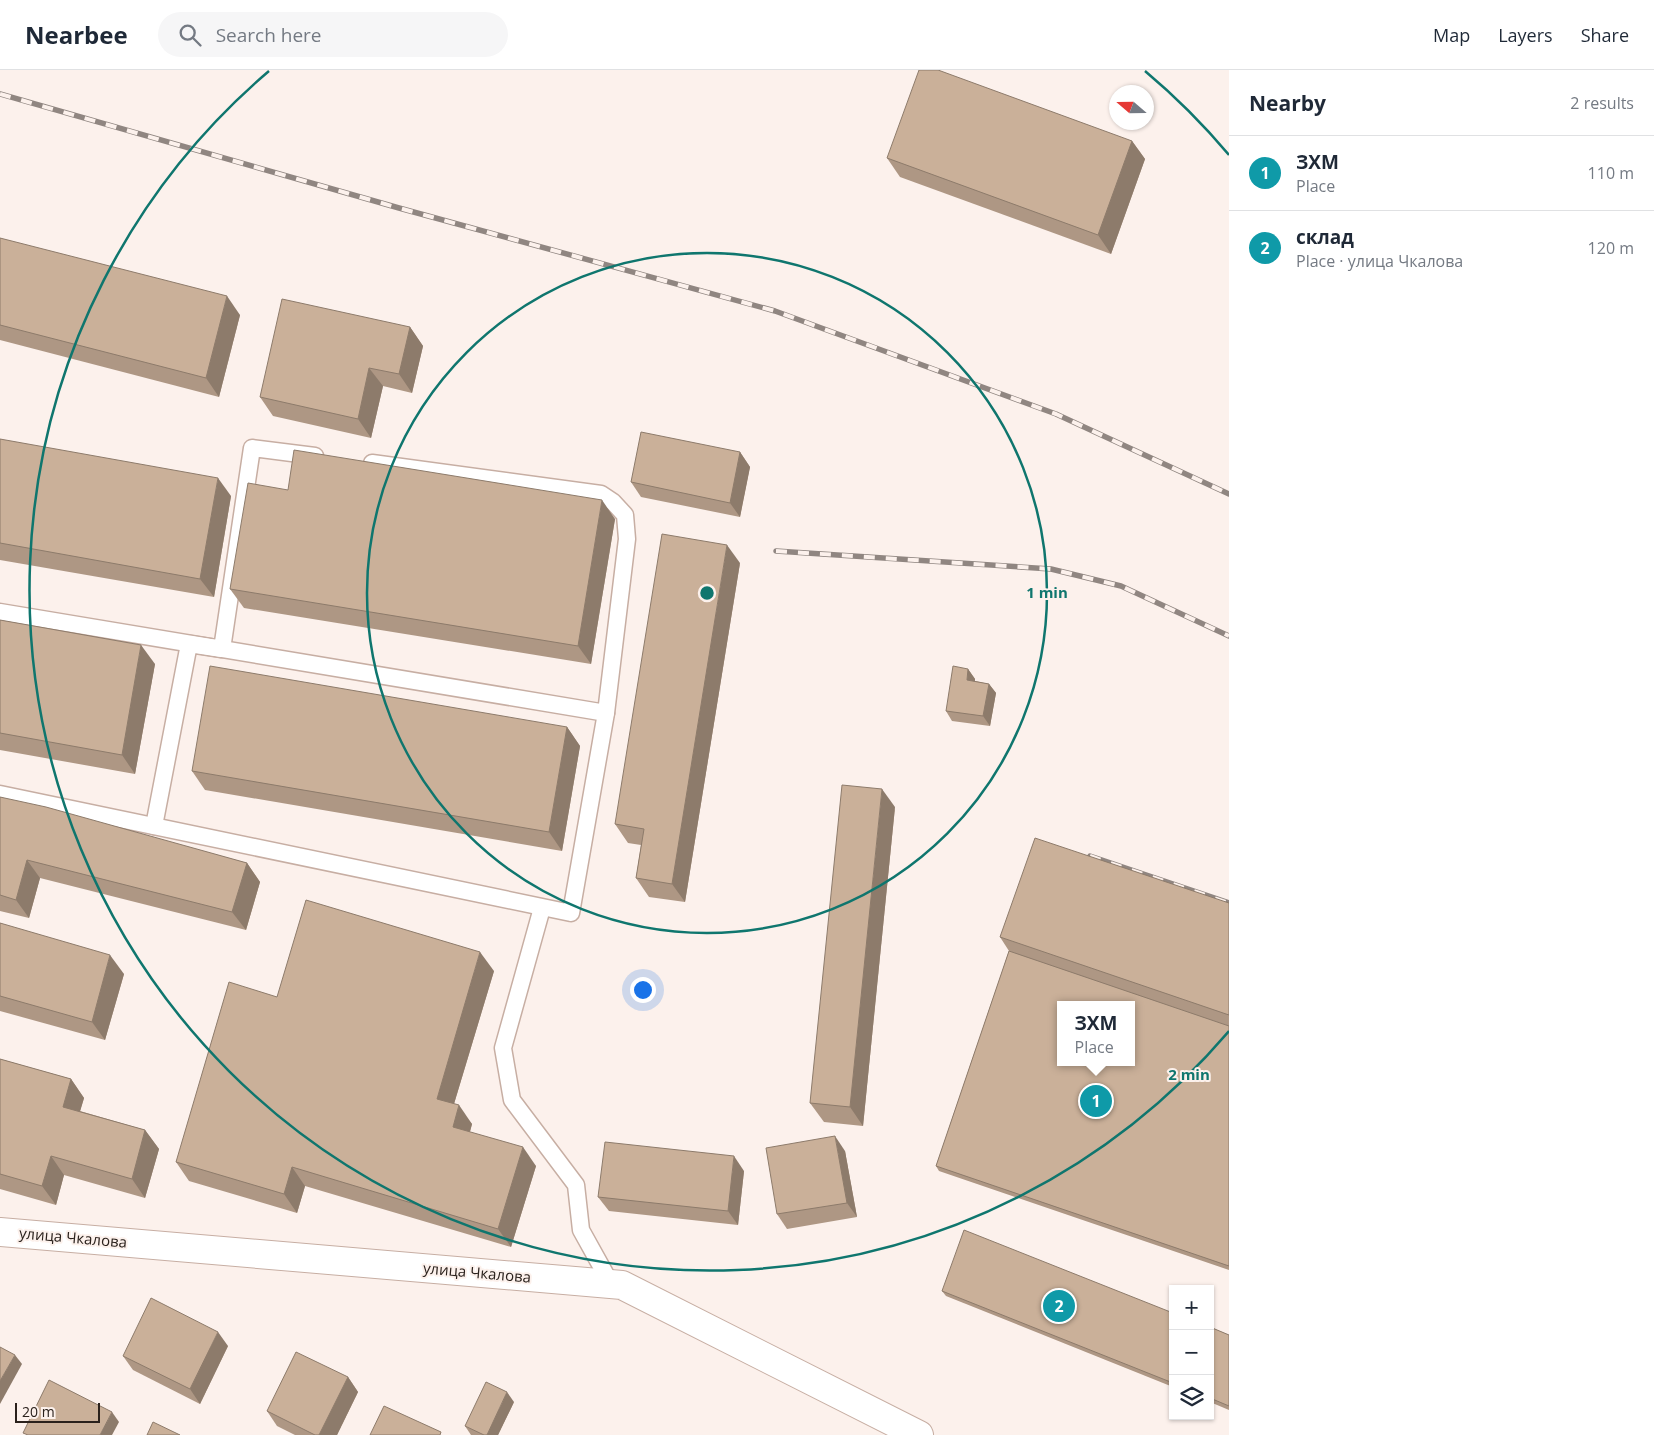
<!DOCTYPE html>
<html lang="en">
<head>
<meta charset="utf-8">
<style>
	body { margin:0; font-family:"Open Sans",sans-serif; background:#f6f6f7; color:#1f2937 }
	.controls { position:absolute; right:15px; bottom:15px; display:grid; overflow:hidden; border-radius:0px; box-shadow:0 1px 4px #0004 }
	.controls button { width:45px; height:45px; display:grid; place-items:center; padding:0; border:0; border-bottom:1px solid #e0e1e3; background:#fff; color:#1f2937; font:25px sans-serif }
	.compass { position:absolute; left:1109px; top:15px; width:45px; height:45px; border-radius:50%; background:#fff; box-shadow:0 1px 4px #0004; rotate:290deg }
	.scale { position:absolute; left:15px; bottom:12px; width:85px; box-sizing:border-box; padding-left:5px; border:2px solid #2a211c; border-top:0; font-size:14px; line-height:18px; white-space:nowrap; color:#2a211c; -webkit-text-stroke:4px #fcf1ec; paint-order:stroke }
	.you { position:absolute; left:642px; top:919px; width:18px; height:18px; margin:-12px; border:4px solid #fff; border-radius:50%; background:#1a73e8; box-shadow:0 0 0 8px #1a73e833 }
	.badge { display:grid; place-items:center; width:32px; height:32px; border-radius:50%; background:#458c96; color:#fff; font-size:16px; font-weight:700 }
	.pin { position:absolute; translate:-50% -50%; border:2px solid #fff; box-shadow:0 1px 5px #0006 }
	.popup { position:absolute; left:1057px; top:931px; width:78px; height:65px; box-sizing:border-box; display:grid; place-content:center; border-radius:0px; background:#fff; filter:drop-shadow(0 1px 4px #0005); font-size:16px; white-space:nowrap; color:#747a83 }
	.popup b { font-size:19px; color:#1f2937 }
	.popup::after { content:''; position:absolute; left:50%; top:100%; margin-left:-10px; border:10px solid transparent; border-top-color:#fff }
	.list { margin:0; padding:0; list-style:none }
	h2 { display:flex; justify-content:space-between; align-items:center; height:65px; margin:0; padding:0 20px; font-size:21px }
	h2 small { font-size:16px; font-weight:400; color:#747a83 }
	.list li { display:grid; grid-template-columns:32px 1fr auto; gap:15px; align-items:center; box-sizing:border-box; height:75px; padding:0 20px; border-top:1px solid #e0e1e3 }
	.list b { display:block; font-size:19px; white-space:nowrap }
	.list p { margin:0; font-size:16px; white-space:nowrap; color:#747a83 }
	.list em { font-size:16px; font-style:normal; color:#747a83 }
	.icon { flex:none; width:28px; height:28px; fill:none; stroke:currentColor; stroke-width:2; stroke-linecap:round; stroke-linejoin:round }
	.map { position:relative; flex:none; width:1229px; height:1365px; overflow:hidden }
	header { display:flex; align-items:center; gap:30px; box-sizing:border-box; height:70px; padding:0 25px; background:#fff; border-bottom:1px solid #e0e1e3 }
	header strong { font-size:24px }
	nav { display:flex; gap:28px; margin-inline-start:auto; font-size:18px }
	.search { width:350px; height:45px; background:#f6f6f7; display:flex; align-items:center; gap:12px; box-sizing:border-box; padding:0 18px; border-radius:28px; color:#747a83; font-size:19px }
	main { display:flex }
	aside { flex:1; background:#fff }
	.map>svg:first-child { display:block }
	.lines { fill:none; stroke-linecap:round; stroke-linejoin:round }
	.lane-casing { stroke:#c7aea3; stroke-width:19 }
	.street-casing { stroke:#c7aea3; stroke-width:30 }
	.lane { stroke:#fff; stroke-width:16 }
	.street { stroke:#fff; stroke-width:28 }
	.rail-casing { stroke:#908681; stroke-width:5.5 }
	.rail { stroke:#fcf1ec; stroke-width:4; stroke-dasharray:11; stroke-linecap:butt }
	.wall { fill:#ae9784 }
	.shaded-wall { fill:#8d7b6b }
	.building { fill:#cab099; stroke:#8d7b6b; fill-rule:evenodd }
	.ring { fill:none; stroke:#0f766e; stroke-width:2.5 }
	.labels { text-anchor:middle; stroke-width:4; stroke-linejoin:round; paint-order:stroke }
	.street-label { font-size:15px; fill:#2a211c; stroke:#fcf1ec }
	.centre { fill:#0f766e; stroke:#fcf1ec; stroke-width:2.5 }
	.ring-label { font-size:15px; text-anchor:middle; font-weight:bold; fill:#0f766e; stroke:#fcf1ec; stroke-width:4; stroke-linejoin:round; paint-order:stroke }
</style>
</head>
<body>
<header>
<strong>Nearbee</strong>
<div class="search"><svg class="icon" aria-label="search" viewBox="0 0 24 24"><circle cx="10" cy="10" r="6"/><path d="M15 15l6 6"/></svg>Search here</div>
<nav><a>Map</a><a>Layers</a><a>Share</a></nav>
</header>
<main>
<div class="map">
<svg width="1229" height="1365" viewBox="0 0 1229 1365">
	<rect width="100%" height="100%" fill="#fcf1ec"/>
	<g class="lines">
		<g class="lane-casing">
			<g id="lane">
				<polyline points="372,393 601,424 613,432 625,445 627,469 606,643"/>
				<polyline points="0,542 606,643 571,843 0,724"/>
				<polyline points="154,756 189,574 222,579 252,378 315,386"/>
				<polyline points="542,838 503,978 512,1030 576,1115 581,1160 611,1214"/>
			</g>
		</g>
		<g class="street-casing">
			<polyline id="street" points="0,1162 622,1215 919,1365"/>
		</g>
		<use href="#lane" class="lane"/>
		<use href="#street" class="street"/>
		<g class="rail-casing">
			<g id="rail">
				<polyline points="0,24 399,138 775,241 1056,344 1229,424"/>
				<polyline points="776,481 1051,499 1121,516 1229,566"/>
				<polyline points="1090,786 1229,833"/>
			</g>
		</g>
		<use href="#rail" class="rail"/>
	</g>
	<g class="wall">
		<polygon points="1132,71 1145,89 1111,184 900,107 887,88"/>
		<polygon points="0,168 240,245 219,327 0,270"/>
		<polygon points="410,257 423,276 412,323 383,316 371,368 273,346 260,327"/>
		<polygon points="0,369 231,426 214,527 0,490"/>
		<polygon points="740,382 750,397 740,447 641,427 631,412"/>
		<polygon points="288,420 615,449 591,594 244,538 230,519"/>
		<polygon points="740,493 685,832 649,827 636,808 641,775 628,773 615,754"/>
		<polygon points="0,550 155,594 135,704 0,680"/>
		<polygon points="968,599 975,609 975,611 989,614 996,623 990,656 952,651 946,641"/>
		<polygon points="567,657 580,676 562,781 205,720 192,701"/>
		<polygon points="0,727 247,793 260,812 246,860 40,808 29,848 0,841"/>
		<polygon points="895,737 863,1056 824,1052 810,1033"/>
		<polygon points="1229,833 1229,1200 939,1101 936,1096 1009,881 1000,867"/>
		<polygon points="0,853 124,904 105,970 0,941"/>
		<polygon points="494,901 454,1034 472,1054 470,1062 536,1096 511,1177 305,1116 297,1143 189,1111 176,1092 277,927"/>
		<polygon points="0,989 71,1009 84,1028 80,1041 145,1060 159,1079 145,1128 64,1105 56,1135 0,1119"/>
		<polygon points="845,1081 857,1147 787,1159 777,1144"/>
		<polygon points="744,1101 738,1155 609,1141 598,1127"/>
		<polygon points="942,1221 1173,1243 1173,1317 946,1226"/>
		<polygon points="1210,1257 1229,1265 1229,1340 1210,1332"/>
		<polygon points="228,1276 200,1334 133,1300 123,1286"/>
		<polygon points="348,1307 358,1322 337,1365 295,1365 277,1356 267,1341"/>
		<polygon points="514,1332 498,1365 471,1365 465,1356"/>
	</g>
	<g class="shaded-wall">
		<polygon points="1132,71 1145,89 1111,184 1098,165"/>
		<polygon points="227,226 240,245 219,327 206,308"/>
		<polygon points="410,257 423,276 412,323 399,304"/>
		<polygon points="369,298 383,316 371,368 358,349"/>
		<polygon points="740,382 750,397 740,447 730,433"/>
		<polygon points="218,408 231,426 214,527 200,509"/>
		<polygon points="602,430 615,449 591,594 578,576"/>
		<polygon points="727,475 740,493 685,832 672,814"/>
		<polygon points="141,575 155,594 135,704 122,685"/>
		<polygon points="968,599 975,609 974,620 967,610"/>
		<polygon points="989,614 996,623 990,656 983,646"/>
		<polygon points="567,657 580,676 562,781 549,762"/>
		<polygon points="882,719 895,737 863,1056 850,1037"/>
		<polygon points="27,790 40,808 29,848 16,830"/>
		<polygon points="247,793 260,812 246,860 232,842"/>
		<polygon points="480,882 494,901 450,1047 437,1029"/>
		<polygon points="110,885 124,904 105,970 92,952"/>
		<polygon points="71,1009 84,1028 76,1055 63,1037"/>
		<polygon points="459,1035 472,1054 466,1075 453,1057"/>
		<polygon points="145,1060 159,1079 145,1128 132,1109"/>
		<polygon points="835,1066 845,1081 857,1147 847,1133"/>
		<polygon points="523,1077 536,1096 511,1177 498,1159"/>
		<polygon points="51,1086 64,1105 56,1135 42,1116"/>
		<polygon points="734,1086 744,1101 738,1155 728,1141"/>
		<polygon points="292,1097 305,1116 297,1143 284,1124"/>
		<polygon points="218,1262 228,1276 200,1334 190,1319"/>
		<polygon points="15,1285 22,1294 0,1334 0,1311"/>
		<polygon points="348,1307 358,1322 337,1365 319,1365"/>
		<polygon points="507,1322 514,1332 498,1365 487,1365"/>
		<polygon points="112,1342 119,1352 112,1365 100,1365"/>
	</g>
	<g class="building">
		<polygon points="919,0 938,0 1132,71 1098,165 887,88"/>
		<polygon points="0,168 227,226 206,308 0,255"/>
		<polygon points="282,229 410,257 399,304 369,298 358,349 260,327"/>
		<polygon points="641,362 740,382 730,433 631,412"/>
		<polygon points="0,369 218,408 200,509 0,473"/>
		<polygon points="294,380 602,430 578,576 230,519 248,413 288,420"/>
		<polygon points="662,464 727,475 672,814 636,808 644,759 615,754"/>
		<polygon points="0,550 141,575 122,685 0,663"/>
		<polygon points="210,596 567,657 549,762 192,701"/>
		<polygon points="953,596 968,599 967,610 989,614 983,646 946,641"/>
		<polygon points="842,715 882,719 850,1037 810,1033"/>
		<polygon points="0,727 46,737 247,793 232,842 27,790 16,830 0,825"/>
		<polygon points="1035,768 1229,833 1229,945 1000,867"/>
		<polygon points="306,830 480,882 437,1029 459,1035 453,1057 523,1077 498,1159 292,1097 284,1124 176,1092 229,912 277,927"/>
		<polygon points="0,853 110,885 92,952 0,926"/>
		<path d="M 1009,881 L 1229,956 L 1229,1196 L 936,1096 ZM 1061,935 L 1131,935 L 1131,992 L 1061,992 Z"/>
		<polygon points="0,989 71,1009 63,1037 145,1060 132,1109 51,1086 42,1116 0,1104"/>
		<polygon points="835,1066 847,1133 777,1144 766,1078"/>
		<polygon points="605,1072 734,1086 728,1141 598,1127"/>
		<polygon points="964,1160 1173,1243 1173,1313 942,1221"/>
		<polygon points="151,1228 218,1262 190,1319 123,1286"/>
		<polygon points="1210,1257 1229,1265 1229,1336 1210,1328"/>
		<polygon points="0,1277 15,1285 0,1311"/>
		<polygon points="296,1282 348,1307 319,1365 315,1365 267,1341"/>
		<polygon points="49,1310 112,1342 100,1365 28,1365 23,1363"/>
		<polygon points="486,1312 507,1322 487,1365 484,1365 465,1356"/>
		<polygon points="384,1336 441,1362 440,1365 370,1365"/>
		<polygon points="153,1352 180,1365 147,1365"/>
	</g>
	<g class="ring">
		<circle cx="707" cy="523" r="340"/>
		<path d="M1229 961A681 681 0 1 1 269 1M1145 1A681 681 0 0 1 1229 85"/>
	</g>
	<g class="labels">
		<g class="street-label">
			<text transform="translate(73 1168) rotate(5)" y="5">улица Чкалова</text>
			<text transform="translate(477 1203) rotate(5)" y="5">улица Чкалова</text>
		</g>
	</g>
	<circle cx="707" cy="523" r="8" class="centre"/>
	<g class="ring-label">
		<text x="1047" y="528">1 min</text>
		<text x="1189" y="1010">2 min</text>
	</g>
</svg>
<div class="controls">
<button>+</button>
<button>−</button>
<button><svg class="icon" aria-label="layers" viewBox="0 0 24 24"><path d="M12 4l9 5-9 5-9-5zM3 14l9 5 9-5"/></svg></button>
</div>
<svg class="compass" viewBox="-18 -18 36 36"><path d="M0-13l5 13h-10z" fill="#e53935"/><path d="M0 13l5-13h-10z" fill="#747a83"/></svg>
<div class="scale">20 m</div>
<div class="you"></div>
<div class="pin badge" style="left:1096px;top:1031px;background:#0f9aa8">1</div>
<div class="popup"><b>ЗХМ</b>Place</div>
<div class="pin badge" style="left:1059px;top:1236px;background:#0f9aa8">2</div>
</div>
<aside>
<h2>Nearby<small>2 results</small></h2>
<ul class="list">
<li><span class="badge" style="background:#0f9aa8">1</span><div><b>ЗХМ</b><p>Place</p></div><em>110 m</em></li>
<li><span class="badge" style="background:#0f9aa8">2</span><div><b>склад</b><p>Place · улица Чкалова</p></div><em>120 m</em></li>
</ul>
</aside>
</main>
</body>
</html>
